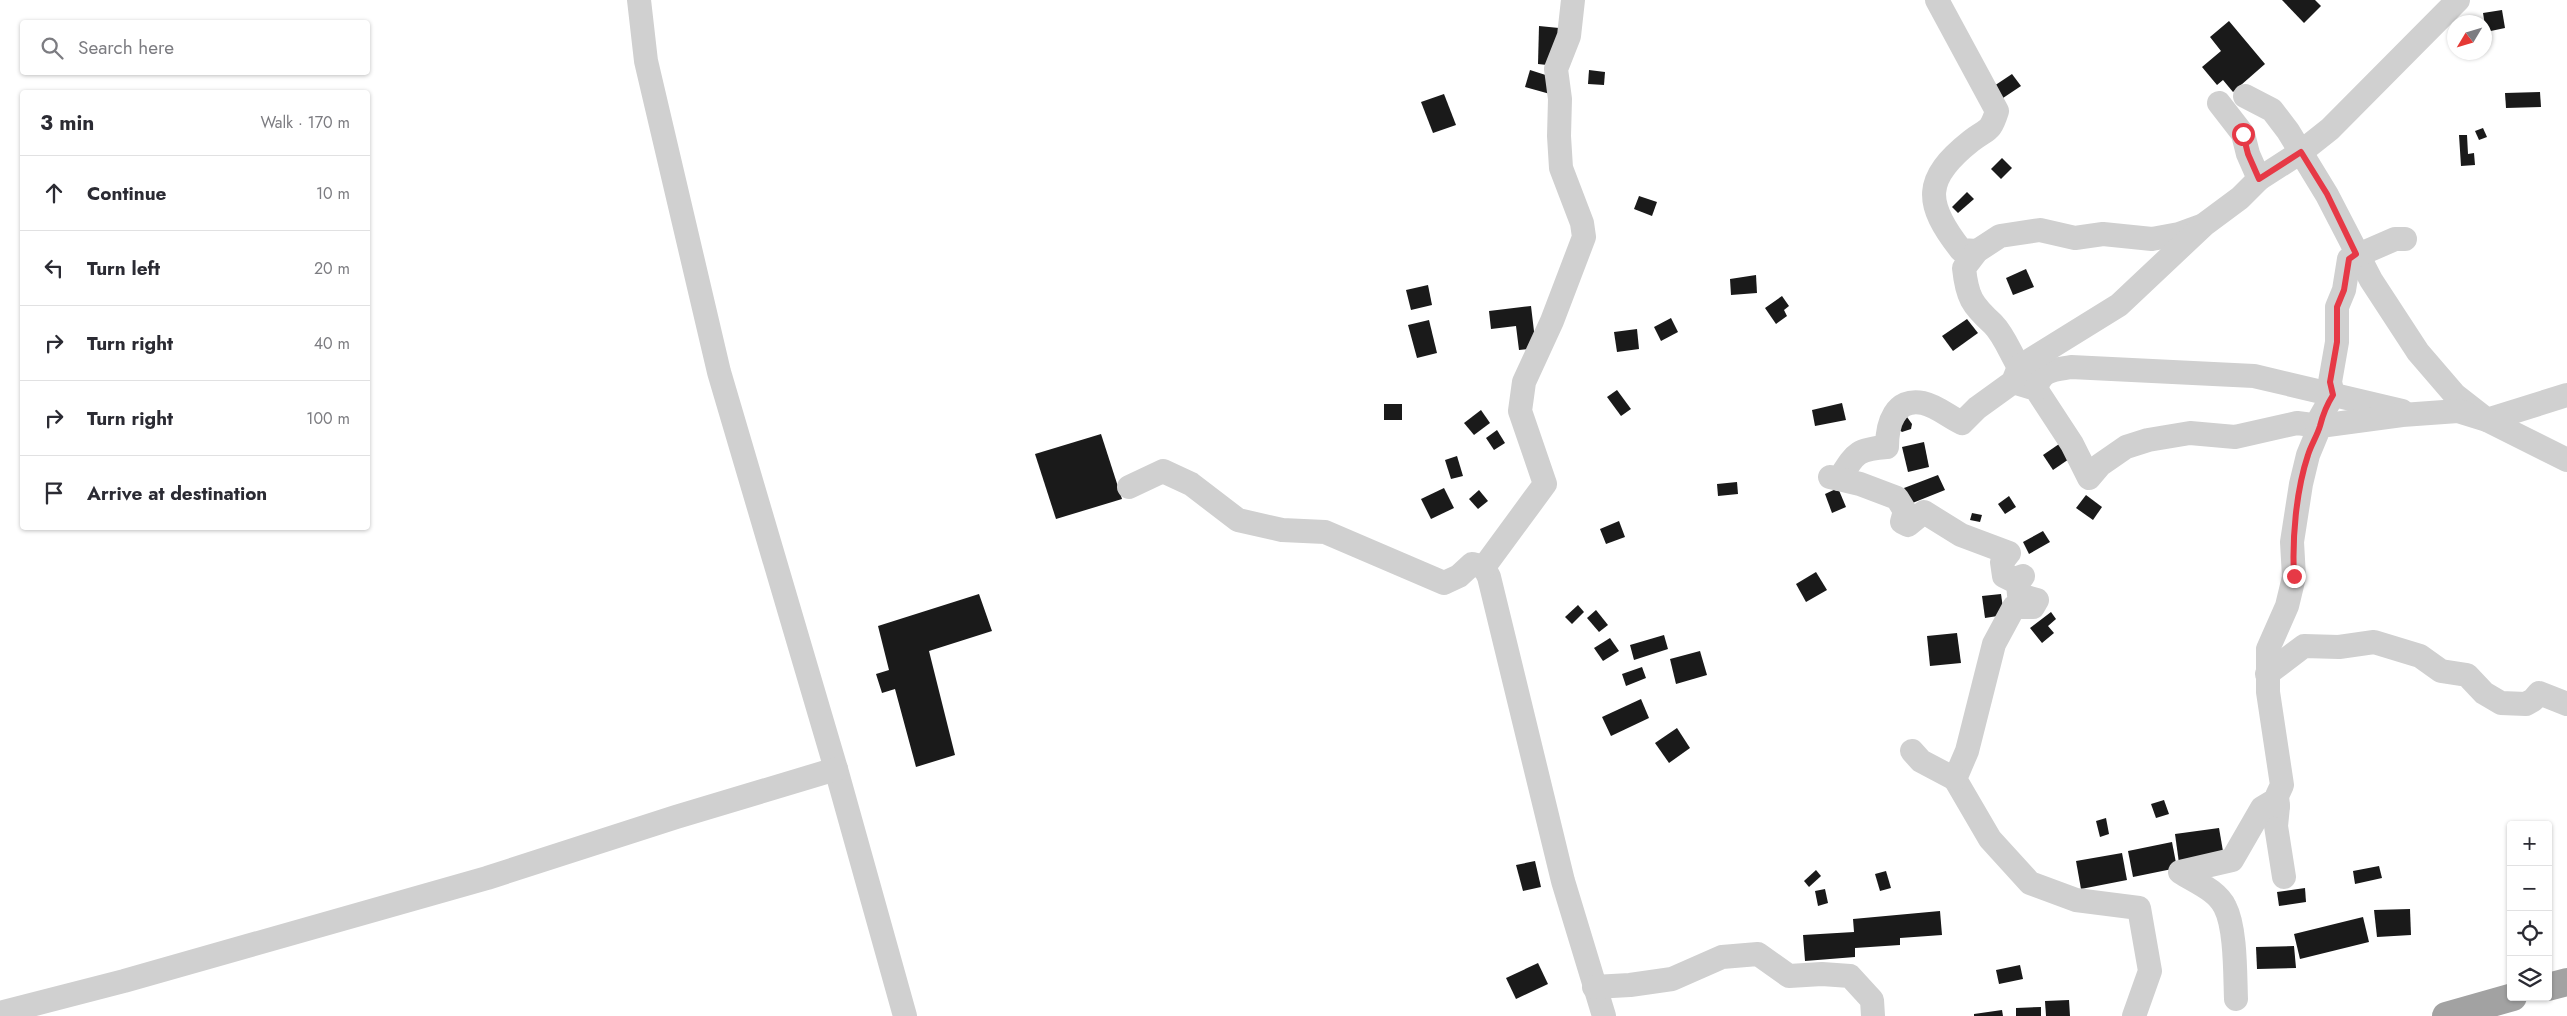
<!DOCTYPE html>
<html lang="en">
<head>
<meta charset="utf-8">
<style>
	body { margin:0; font-family:Jost,sans-serif; background:#f7f7f7; color:#2b2b33 }
	.controls { position:absolute; right:15px; bottom:15px; display:grid; overflow:hidden; border-radius:5px; box-shadow:0 1px 4px #0004 }
	.controls button { width:45px; height:45px; display:grid; place-items:center; padding:0; border:0; border-bottom:1px solid #e1e1e2; background:#fff; color:#2b2b33; font:25px sans-serif }
	.compass { position:absolute; left:2447px; top:15px; width:45px; height:45px; border-radius:50%; background:#fff; box-shadow:0 1px 4px #0004; rotate:232deg }
	.stop { position:absolute; width:15px; height:15px; margin:-11px; border:4px solid #e63946; border-radius:50%; background:#fff }
	.stop.end { background:#e63946; border-color:#fff; box-shadow:0 1px 5px #0008 }
	.list { margin:0; padding:0; list-style:none }
	h2 { display:flex; justify-content:space-between; align-items:center; height:65px; margin:0; padding:0 20px; font-size:21px }
	h2 small { font-size:16px; font-weight:400; color:#7c7c81 }
	.list li { display:grid; grid-template-columns:32px 1fr auto; gap:15px; align-items:center; box-sizing:border-box; height:75px; padding:0 20px; border-top:1px solid #e1e1e2 }
	.list b { display:block; font-size:19px; white-space:nowrap }
	.list em { font-size:16px; font-style:normal; color:#7c7c81 }
	.icon { flex:none; width:28px; height:28px; fill:none; stroke:currentColor; stroke-width:2; stroke-linecap:round; stroke-linejoin:round }
	.map { position:relative; flex:none; width:2567px; height:1016px; overflow:hidden }
	.search { position:absolute; background:#fff; box-shadow:0 1px 4px #0004; left:20px; top:20px; width:350px; height:55px; display:flex; align-items:center; gap:12px; box-sizing:border-box; padding:0 18px; border-radius:5px; color:#7c7c81; font-size:19px }
	.panel { position:absolute; background:#fff; box-shadow:0 1px 4px #0004; left:20px; top:90px; width:350px; height:440px; border-radius:5px }
	.map>svg:first-child { display:block }
	.building { fill:#1a1a1a }
	.lines { fill:none; stroke-linecap:round; stroke-linejoin:round }
	.minor { stroke:#d0d0d0; stroke-width:24 }
	.trunk { stroke:#a2a2a2; stroke-width:28 }
	.route { stroke:#e63946; stroke-width:6 }
</style>
</head>
<body>
<div class="map">
<svg width="2567" height="1016" viewBox="0 0 2567 1016">
	<rect width="100%" height="100%" fill="#fff"/>
	<g class="building">
		<polygon points="2282,0 2315,0 2321,6 2304,23"/>
		<polygon points="2502,10 2505,28 2486,32 2483,13"/>
		<polygon points="2229,21 2265,64 2233,92 2223,80 2217,85 2202,67 2221,51 2210,37"/>
		<polygon points="1539,26 1559,28 1557,60 1547,65 1538,64"/>
		<polygon points="1530,70 1555,78 1550,94 1525,87"/>
		<polygon points="1589,70 1605,72 1604,85 1588,84"/>
		<polygon points="2012,74 2021,86 1997,102 1988,90"/>
		<polygon points="2540,92 2541,107 2506,108 2505,93"/>
		<polygon points="1444,94 1456,125 1433,133 1421,102"/>
		<polygon points="2483,128 2487,137 2479,140 2475,131"/>
		<polygon points="2459,135 2467,135 2468,154 2474,153 2475,165 2461,166"/>
		<polygon points="2002,158 2012,168 2001,179 1991,169"/>
		<polygon points="1967,192 1974,199 1958,213 1952,207"/>
		<polygon points="1639,196 1657,202 1652,216 1634,209"/>
		<polygon points="2026,269 2034,287 2013,295 2006,278"/>
		<polygon points="1756,275 1757,293 1731,295 1730,279"/>
		<polygon points="1428,285 1432,305 1411,310 1406,290"/>
		<polygon points="1782,296 1789,306 1784,310 1787,316 1776,324 1765,308"/>
		<polygon points="1531,306 1536,348 1519,350 1516,326 1491,329 1489,311"/>
		<polygon points="1671,318 1678,332 1661,341 1654,327"/>
		<polygon points="1967,319 1978,333 1953,351 1942,336"/>
		<polygon points="1429,320 1437,353 1417,358 1408,325"/>
		<polygon points="1637,329 1639,349 1617,352 1614,332"/>
		<polygon points="1617,390 1631,409 1621,416 1607,397"/>
		<polygon points="1842,403 1846,420 1815,426 1812,410"/>
		<rect x="1384" y="404" width="18" height="16"/>
		<polygon points="1481,410 1490,423 1474,435 1464,423"/>
		<polygon points="1907,417 1912,424 1911,429 1902,432 1898,429"/>
		<polygon points="1497,430 1505,443 1494,450 1486,438"/>
		<polygon points="1101,434 1122,499 1056,519 1035,454"/>
		<polygon points="1924,442 1929,467 1908,472 1902,447"/>
		<polygon points="2062,442 2072,457 2053,470 2043,455"/>
		<polygon points="1457,456 1463,476 1451,479 1445,460"/>
		<polygon points="1938,475 1945,490 1910,504 1904,488"/>
		<polygon points="1737,482 1738,494 1718,496 1717,484"/>
		<polygon points="1444,488 1454,508 1431,519 1421,499"/>
		<polygon points="1838,488 1846,507 1832,513 1825,494"/>
		<polygon points="1479,490 1488,501 1478,509 1469,499"/>
		<polygon points="2086,495 2102,507 2093,520 2076,508"/>
		<polygon points="2009,496 2016,507 2005,514 1998,504"/>
		<polygon points="1972,513 1982,515 1980,522 1970,520"/>
		<polygon points="1619,521 1625,537 1606,544 1600,529"/>
		<polygon points="2043,531 2050,542 2029,554 2023,542"/>
		<polygon points="1816,572 1827,590 1806,602 1796,584"/>
		<polygon points="979,594 992,631 929,651 955,755 916,767 895,689 882,693 876,674 889,670 878,626"/>
		<polygon points="2001,594 2004,615 1985,618 1982,596"/>
		<polygon points="1578,605 1584,612 1572,624 1565,617"/>
		<polygon points="1596,610 1608,625 1599,632 1587,618"/>
		<polygon points="2051,612 2056,619 2048,626 2054,633 2042,643 2030,628"/>
		<polygon points="1957,633 1961,663 1930,666 1927,636"/>
		<polygon points="1664,635 1668,649 1634,660 1630,645"/>
		<polygon points="1610,638 1619,651 1603,661 1594,648"/>
		<polygon points="1700,651 1707,675 1676,684 1670,659"/>
		<polygon points="1642,667 1646,678 1626,686 1622,674"/>
		<polygon points="1641,699 1649,718 1611,736 1602,717"/>
		<polygon points="1677,728 1690,748 1669,763 1655,743"/>
		<polygon points="2164,800 2169,814 2156,818 2151,804"/>
		<polygon points="2106,818 2109,834 2100,837 2096,821"/>
		<polygon points="2219,828 2224,857 2179,863 2175,834"/>
		<polygon points="2172,842 2177,868 2133,877 2128,851"/>
		<polygon points="2122,853 2127,880 2081,889 2076,861"/>
		<polygon points="1535,861 1541,887 1523,891 1516,865"/>
		<polygon points="2379,866 2382,878 2355,884 2353,871"/>
		<polygon points="1816,870 1821,876 1809,887 1804,881"/>
		<polygon points="1886,871 1891,888 1880,891 1875,874"/>
		<polygon points="2305,888 2306,902 2279,906 2277,892"/>
		<polygon points="1825,889 1828,903 1818,906 1815,891"/>
		<polygon points="2410,909 2411,935 2377,937 2374,910"/>
		<polygon points="1940,911 1942,935 1900,938 1900,945 1855,948 1855,957 1805,961 1803,935 1854,932 1853,919"/>
		<polygon points="2363,917 2369,942 2300,959 2294,934"/>
		<polygon points="2294,946 2296,968 2257,969 2256,947"/>
		<polygon points="1538,963 1548,984 1516,999 1506,978"/>
		<polygon points="2020,965 2023,979 1999,984 1996,970"/>
		<polygon points="2069,1000 2070,1016 2046,1016 2045,1001"/>
		<polygon points="2041,1007 2041,1016 2016,1016 2016,1008"/>
		<polygon points="2002,1010 2003,1016 1974,1016 1974,1014"/>
	</g>
	<g class="lines">
		<g class="minor">
			<polyline points="639,0 646,61 719,372 836,769 905,1016"/>
			<path d="M 1937,0 L 1997,111 C 1990,133 1988,128 1971,141 C 1923,179 1924,203 1961,250 L 1977,251"/>
			<polyline points="2245,96 2272,110 2288,131 2327,195 2371,280 2418,352 2455,395 2487,420 2567,395"/>
			<polyline points="2219,103 2243,134 2248,154 2259,179"/>
			<path d="M 2019,367 C 2011,354 2004,335 1993,324 C 1972,305 1967,297 1964,268 L 1977,251 L 2000,236 L 2040,230 L 2075,238 L 2103,234 L 2152,239 L 2179,234 L 2201,226"/>
			<polyline points="2013,382 2036,389 2072,444 2089,478 2100,465 2126,447 2148,440 2190,433 2235,437 2297,423 2320,426 2320,418 2333,395 2330,382 2337,342 2337,307 2344,290 2349,259 2395,239 2405,239"/>
			<path d="M 2036,389 C 2041,369 2054,370 2071,367 L 2254,376 L 2402,411"/>
			<path d="M 1830,477 L 1839,479 C 1855,454 1856,449 1887,447 C 1887,424 1895,397 1923,403 C 1937,406 1949,417 1962,423 L 1977,408 L 2013,382 L 2019,367 L 2119,305 L 2205,224 L 2240,198 L 2259,179 L 2301,152 L 2330,129 L 2458,0"/>
			<polyline points="1839,479 1860,484 1897,498 1905,511 1902,522 1908,525 1924,512 1961,535 2009,553 2002,562 2004,576 2012,580 2023,576 2018,583 2019,595 2037,600 2033,607 2014,607 1994,644 1967,751 1955,779 1990,839 2030,883 2076,900 2139,908 2150,971 2134,1016"/>
			<polyline points="1129,487 1163,471 1191,484 1238,520 1282,530 1325,532 1444,583 1459,576 1472,564 1484,567 1489,577 1563,881 1604,1016"/>
			<polyline points="1484,567 1545,484 1520,411 1524,382 1552,321 1584,237 1582,223 1561,168 1559,136 1560,99 1556,69 1569,36 1573,0"/>
			<polyline points="2267,674 2304,646 2339,647 2374,642 2420,656 2441,671 2467,675 2484,693 2501,703 2526,704 2533,700 2539,693 2567,704"/>
			<polyline points="1912,751 1921,761 1955,779"/>
			<polyline points="2278,806 2276,826 2284,877"/>
			<polyline points="1594,987 1630,985 1672,979 1722,957 1758,954 1789,976 1822,974 1850,976 1872,1000 1873,1016"/>
			<path d="M 2236,999 C 2235,975 2236,928 2225,907 C 2217,890 2195,882 2180,872 L 2232,860 L 2262,808 L 2272,802 L 2278,806 L 2277,796 L 2282,785 L 2268,692 L 2268,649 L 2287,606 L 2294,577 L 2292,542 L 2301,484 L 2308,455 L 2320,426 L 2402,415 L 2458,411 L 2487,420 L 2567,460"/>
			<polyline points="0,1013 124,981 487,878 676,817 836,769"/>
		</g>
		<g class="trunk">
			<polyline points="2548,987 2567,982"/>
			<polyline points="2446,1016 2513,997"/>
		</g>
	</g>
	<g class="lines">
		<path class="route" d="M 2243,134 L 2248,154 L 2259,179 L 2301,152 L 2327,194 L 2356,254 L 2349,259 L 2344,290 L 2337,307 L 2337,342 L 2330,382 L 2333,395 C 2326,406 2323,414 2320,426 C 2317,436 2311,445 2308,455 C 2296,491 2292,539 2294,576"/>
	</g>
</svg>
<div class="controls">
<button>+</button>
<button>−</button>
<button><svg class="icon" aria-label="locate" viewBox="0 0 24 24"><circle cx="12" cy="12" r="6"/><path d="M12 2v4M12 18v4M2 12h4M18 12h4"/></svg></button>
<button><svg class="icon" aria-label="layers" viewBox="0 0 24 24"><path d="M12 4l9 5-9 5-9-5zM3 14l9 5 9-5"/></svg></button>
</div>
<svg class="compass" viewBox="-18 -18 36 36"><path d="M0-13l5 13h-10z" fill="#e53935"/><path d="M0 13l5-13h-10z" fill="#7c7c81"/></svg>
<div class="stop" style="left:2243px;top:134px"></div>
<div class="stop end" style="left:2294px;top:576px"></div>
<div class="search"><svg class="icon" aria-label="search" viewBox="0 0 24 24"><circle cx="10" cy="10" r="6"/><path d="M15 15l6 6"/></svg>Search here</div>
<section class="panel">
<h2>3 min<small>Walk · 170 m</small></h2>
<ul class="list">
<li><svg class="icon" aria-label="ahead" viewBox="0 0 24 24"><path d="M12 20V5M6 11l6-6 6 6"/></svg><div><b>Continue</b></div><em>10 m</em></li>
<li><svg class="icon" aria-label="left" viewBox="0 0 24 24"><path d="M17 20v-9H6M10 6l-5 5 5 5"/></svg><div><b>Turn left</b></div><em>20 m</em></li>
<li><svg class="icon" aria-label="right" viewBox="0 0 24 24"><path d="M7 20v-9h11M14 6l5 5-5 5"/></svg><div><b>Turn right</b></div><em>40 m</em></li>
<li><svg class="icon" aria-label="right" viewBox="0 0 24 24"><path d="M7 20v-9h11M14 6l5 5-5 5"/></svg><div><b>Turn right</b></div><em>100 m</em></li>
<li><svg class="icon" aria-label="arrive" viewBox="0 0 24 24"><path d="M6 21V4h12l-3 4 3 4H6"/></svg><div><b>Arrive at destination</b></div></li>
</ul>
</section>
</div>
</body>
</html>
